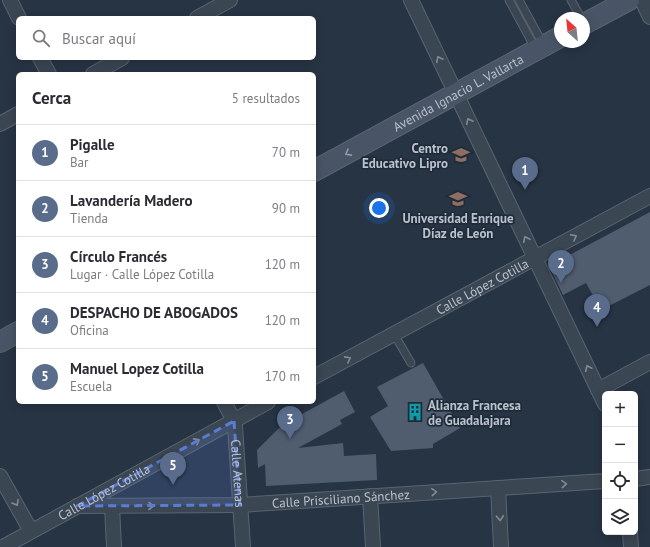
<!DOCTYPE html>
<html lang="es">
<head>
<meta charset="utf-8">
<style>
	body { margin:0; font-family:"PT Sans",sans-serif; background:#f7f7f7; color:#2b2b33 }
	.controls { position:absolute; right:12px; bottom:12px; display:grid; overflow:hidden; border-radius:6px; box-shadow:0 2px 10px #0003 }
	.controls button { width:36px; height:36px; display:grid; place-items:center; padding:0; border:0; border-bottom:1px solid #e1e1e2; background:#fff; color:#2b2b33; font:20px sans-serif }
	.compass { position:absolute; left:554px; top:12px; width:36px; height:36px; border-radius:50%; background:#fff; box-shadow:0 2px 10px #0003; rotate:333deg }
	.you { position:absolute; left:379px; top:208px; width:14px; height:14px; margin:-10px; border:3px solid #fff; border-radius:50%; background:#1a73e8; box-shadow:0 0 0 6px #1a73e833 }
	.badge { display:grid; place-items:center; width:26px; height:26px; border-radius:50%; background:#596c8c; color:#fff; font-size:13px; font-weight:700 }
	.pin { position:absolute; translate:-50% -33px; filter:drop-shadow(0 1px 2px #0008) }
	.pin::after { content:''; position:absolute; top:21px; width:14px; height:12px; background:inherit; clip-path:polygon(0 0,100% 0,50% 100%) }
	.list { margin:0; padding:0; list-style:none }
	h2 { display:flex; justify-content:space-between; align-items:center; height:52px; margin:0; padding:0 16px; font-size:17px }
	h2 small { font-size:13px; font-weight:400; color:#7c7c81 }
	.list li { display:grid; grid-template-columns:26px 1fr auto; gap:12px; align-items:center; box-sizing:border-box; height:56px; padding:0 16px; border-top:1px solid #e1e1e2 }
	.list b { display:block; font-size:15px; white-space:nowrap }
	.list p { margin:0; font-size:13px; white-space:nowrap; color:#7c7c81 }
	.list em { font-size:13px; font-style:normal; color:#7c7c81 }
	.icon { flex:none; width:22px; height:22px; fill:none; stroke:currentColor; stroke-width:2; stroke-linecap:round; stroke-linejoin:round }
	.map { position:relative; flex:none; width:650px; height:547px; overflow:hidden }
	.search { position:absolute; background:#fff; box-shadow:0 2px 10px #0003; left:16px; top:16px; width:300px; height:44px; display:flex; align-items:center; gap:10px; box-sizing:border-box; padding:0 14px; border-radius:6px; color:#7c7c81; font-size:15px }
	.panel { position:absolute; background:#fff; box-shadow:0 2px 10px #0003; left:16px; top:72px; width:300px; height:332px; border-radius:6px }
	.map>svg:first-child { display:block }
	.building { fill:#505d6f }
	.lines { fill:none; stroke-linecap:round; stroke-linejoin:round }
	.service-casing { stroke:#5a6471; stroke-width:9 }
	.minor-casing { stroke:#5a6471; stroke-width:16 }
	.secondary-casing { stroke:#5a6471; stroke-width:22 }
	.service { stroke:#3b4653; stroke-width:7 }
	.minor { stroke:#3b4653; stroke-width:14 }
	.secondary { stroke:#495566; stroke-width:20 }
	.oneway { stroke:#808a96 }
	.oneway2 { stroke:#929ba9 }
	.marked { fill:#5b7cd4; fill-opacity:0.2; stroke:#5b7cd4; stroke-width:3; stroke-dasharray:8 5; stroke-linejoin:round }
	.labels { text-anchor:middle; stroke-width:3.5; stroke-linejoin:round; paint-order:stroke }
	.street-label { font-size:13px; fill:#b9c1cd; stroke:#202b39 }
	.poi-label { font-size:13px; font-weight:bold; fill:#b9c1cd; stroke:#202b39; text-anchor:end }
</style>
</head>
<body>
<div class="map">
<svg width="650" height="547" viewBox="0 0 650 547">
	<rect width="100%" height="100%" fill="#273444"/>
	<g class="building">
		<polygon points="650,212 650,285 601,310 586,283 563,295 549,266"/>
		<polygon points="423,363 460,428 433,444 433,448 391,451 370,417 388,406 377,387"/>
		<polygon points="344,391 355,412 340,420 342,424 298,448 343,443 344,456 376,454 377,480 266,486 265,464 258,468 257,450 282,425"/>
	</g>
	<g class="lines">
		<g class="service-casing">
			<g id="service">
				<polyline points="509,0 535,48"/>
				<polyline points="519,0 543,44"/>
				<polyline points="571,0 581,18"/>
				<polyline points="394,334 411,363"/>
			</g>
		</g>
		<g class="minor-casing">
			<g id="minor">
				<polyline points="10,0 19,18"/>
				<polyline points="411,0 605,404"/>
				<polyline points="642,0 650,17"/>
				<polyline points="197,18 230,0"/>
				<polyline points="40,58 49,74"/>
				<polyline points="93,74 122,58"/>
				<polyline points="0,124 18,114"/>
				<path id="s1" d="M 314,377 L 650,196"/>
				<polyline points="598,390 650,362"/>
				<path id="s2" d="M 224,402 L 234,421 L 235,426 L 243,547"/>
				<polyline points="0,476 31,531"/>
				<polyline points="635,479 650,477"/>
				<polyline points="498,488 501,547"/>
				<polyline points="370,496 373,547"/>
				<path id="s3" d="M 77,506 L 240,505 L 605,481"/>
				<polyline points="112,506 114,547"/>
				<polyline points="630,532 631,547"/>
				<path id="s4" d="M 3,547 L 268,402"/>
			</g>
		</g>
		<g class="secondary-casing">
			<g id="secondary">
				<polyline points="584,24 629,0"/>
				<path id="s5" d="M 314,171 L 560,37"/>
				<polyline points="0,342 18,332"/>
			</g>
		</g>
		<use href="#service" class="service"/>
		<use href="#minor" class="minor"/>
		<use href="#secondary" class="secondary"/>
	</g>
	<defs><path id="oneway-chevron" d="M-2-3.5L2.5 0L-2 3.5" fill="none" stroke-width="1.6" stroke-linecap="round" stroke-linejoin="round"/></defs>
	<g class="oneway">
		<use href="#oneway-chevron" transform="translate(439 59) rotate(-116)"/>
		<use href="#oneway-chevron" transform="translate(469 121) rotate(-116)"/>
		<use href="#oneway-chevron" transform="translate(574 237) rotate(-28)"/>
		<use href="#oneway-chevron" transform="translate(526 239) rotate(-116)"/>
		<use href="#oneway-chevron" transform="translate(348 359) rotate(-28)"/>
		<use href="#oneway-chevron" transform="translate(588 368) rotate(-116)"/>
		<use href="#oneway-chevron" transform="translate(197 441) rotate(-29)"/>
		<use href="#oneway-chevron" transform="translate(564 484) rotate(-4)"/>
		<use href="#oneway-chevron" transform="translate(434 492) rotate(-4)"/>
		<use href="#oneway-chevron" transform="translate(16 503) rotate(60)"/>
		<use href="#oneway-chevron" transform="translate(151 506)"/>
		<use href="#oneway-chevron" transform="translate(500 518) rotate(87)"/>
	</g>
	<use class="oneway2" href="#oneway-chevron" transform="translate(348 153) rotate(151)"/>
	<path class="marked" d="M 234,421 L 240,505 L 77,506 Z"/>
	<defs>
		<g id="university-bare" transform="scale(1.38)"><path d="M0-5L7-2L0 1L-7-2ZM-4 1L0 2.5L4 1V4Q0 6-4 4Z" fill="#8d6e63" stroke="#202b39" stroke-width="2.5" paint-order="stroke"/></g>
		<g id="school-bare" transform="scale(1.38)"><path d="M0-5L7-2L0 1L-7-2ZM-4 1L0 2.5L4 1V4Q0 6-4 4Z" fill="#8d6e63" stroke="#202b39" stroke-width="2.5" paint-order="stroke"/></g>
		<g id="building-bare" transform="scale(1.38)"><path d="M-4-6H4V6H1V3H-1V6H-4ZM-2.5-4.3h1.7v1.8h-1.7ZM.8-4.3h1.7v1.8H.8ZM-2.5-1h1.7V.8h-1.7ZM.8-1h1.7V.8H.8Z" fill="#0f9aa8" stroke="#202b39" stroke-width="2.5" paint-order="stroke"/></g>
	</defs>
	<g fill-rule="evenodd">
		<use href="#university-bare" x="461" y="155"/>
		<use href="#school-bare" x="458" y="199"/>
		<use href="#building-bare" x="415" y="412"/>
	</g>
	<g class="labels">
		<g class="street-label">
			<text dy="5" stroke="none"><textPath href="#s5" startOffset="164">Avenida Ignacio L. Vallarta</textPath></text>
			<text dy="5" stroke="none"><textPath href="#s1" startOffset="191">Calle López Cotilla</textPath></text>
			<text dy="5" stroke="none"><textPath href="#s2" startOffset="74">Calle Atenas</textPath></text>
			<text dy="5" stroke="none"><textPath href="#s4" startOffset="115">Calle López Cotilla</textPath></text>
			<text dy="5" stroke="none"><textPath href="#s3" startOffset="264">Calle Prisciliano Sánchez</textPath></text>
		</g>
		<g class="poi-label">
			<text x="448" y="153">Centro<tspan x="448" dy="15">Educativo Lipro</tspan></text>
			<text x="458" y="223" text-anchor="middle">Universidad Enrique<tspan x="458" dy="15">Díaz de León</tspan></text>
			<text x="428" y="410" text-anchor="start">Alianza Francesa<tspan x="428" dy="15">de Guadalajara</tspan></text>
		</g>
	</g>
</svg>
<div class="controls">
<button>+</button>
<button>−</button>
<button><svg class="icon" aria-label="locate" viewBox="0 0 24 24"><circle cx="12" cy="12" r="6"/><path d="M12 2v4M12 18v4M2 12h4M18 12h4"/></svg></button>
<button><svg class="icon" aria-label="layers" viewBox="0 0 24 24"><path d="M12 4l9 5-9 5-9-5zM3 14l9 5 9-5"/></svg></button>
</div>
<svg class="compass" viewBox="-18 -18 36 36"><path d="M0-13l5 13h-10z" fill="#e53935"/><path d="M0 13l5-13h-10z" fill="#7c7c81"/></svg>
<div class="you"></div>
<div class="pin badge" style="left:525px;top:190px">1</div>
<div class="pin badge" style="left:561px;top:283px">2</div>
<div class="pin badge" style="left:290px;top:439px">3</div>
<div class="pin badge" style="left:597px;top:327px">4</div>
<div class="pin badge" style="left:173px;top:485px">5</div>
<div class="search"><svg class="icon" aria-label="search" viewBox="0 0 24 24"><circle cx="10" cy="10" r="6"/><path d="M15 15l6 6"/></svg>Buscar aquí</div>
<section class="panel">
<h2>Cerca<small>5 resultados</small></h2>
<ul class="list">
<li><span class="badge">1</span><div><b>Pigalle</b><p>Bar</p></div><em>70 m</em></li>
<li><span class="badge">2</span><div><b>Lavandería Madero</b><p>Tienda</p></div><em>90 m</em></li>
<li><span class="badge">3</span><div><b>Círculo Francés</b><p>Lugar · Calle López Cotilla</p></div><em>120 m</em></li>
<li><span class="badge">4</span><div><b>DESPACHO DE ABOGADOS</b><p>Oficina</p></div><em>120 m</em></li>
<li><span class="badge">5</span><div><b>Manuel Lopez Cotilla</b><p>Escuela</p></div><em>170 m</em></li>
</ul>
</section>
</div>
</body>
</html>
